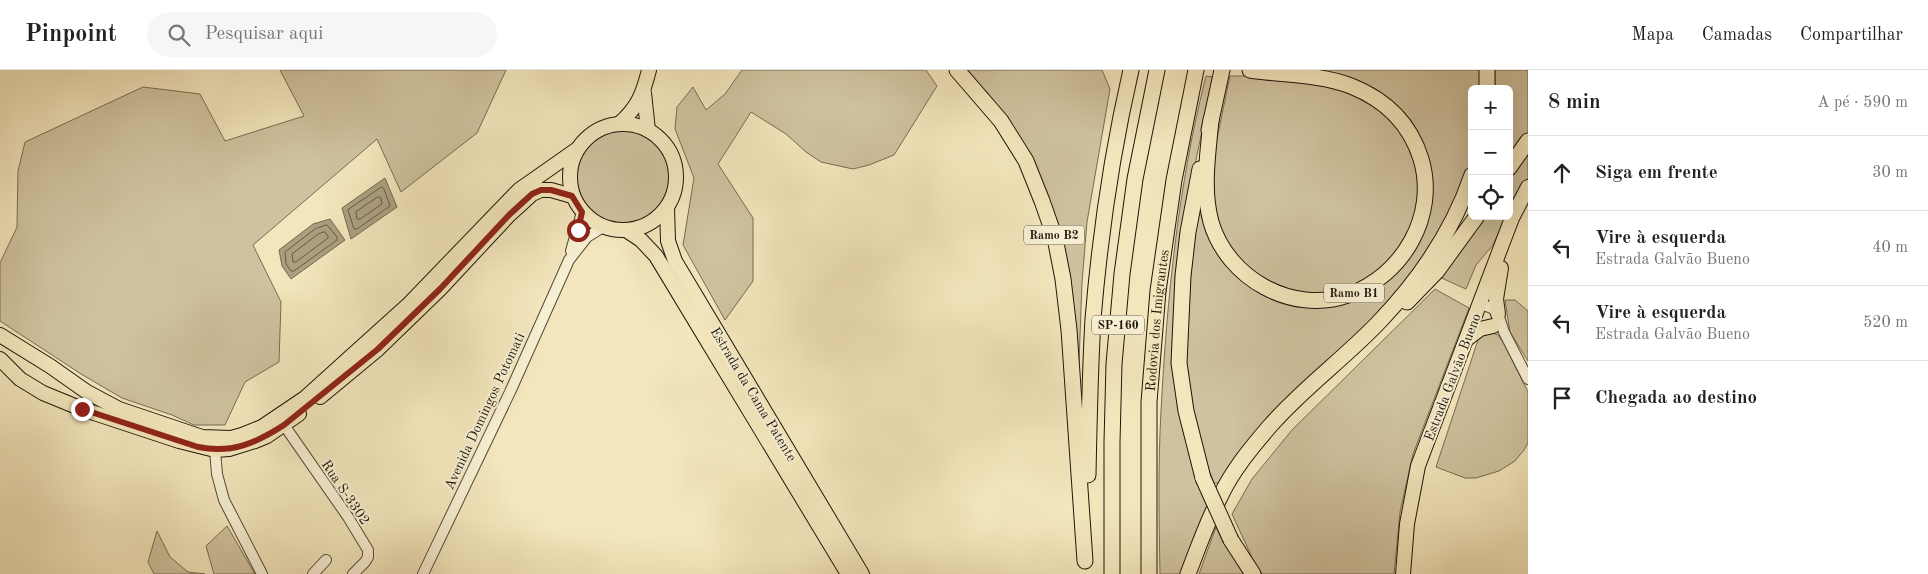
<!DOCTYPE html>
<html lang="pt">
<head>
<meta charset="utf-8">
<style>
	body { margin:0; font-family:"Old Standard TT",serif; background:#f6f6f6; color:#222 }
	.controls { position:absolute; right:15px; top:15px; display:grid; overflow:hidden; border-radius:8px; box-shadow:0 5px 20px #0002 }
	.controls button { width:45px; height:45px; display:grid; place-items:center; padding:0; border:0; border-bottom:1px solid #e0e0e0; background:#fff; color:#222; font:25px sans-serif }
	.stop { position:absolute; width:15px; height:15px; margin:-11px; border:4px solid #8f2418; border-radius:50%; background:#fff }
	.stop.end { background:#8f2418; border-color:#fff; box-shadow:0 1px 5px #0008 }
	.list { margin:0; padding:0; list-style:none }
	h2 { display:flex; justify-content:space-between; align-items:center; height:65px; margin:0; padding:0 20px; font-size:21px }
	h2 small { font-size:16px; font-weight:400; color:#767676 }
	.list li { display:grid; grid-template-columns:32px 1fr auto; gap:15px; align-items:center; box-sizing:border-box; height:75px; padding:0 20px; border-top:1px solid #e0e0e0 }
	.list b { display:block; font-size:19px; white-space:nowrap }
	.list p { margin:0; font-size:16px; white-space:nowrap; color:#767676 }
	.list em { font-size:16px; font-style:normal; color:#767676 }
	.icon { flex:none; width:28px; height:28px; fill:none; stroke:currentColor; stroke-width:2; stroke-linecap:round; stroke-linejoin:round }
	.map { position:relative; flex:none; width:1528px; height:504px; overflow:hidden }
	header { display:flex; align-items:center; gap:30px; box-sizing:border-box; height:70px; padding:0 25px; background:#fff; border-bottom:1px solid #e0e0e0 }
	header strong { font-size:24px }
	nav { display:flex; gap:28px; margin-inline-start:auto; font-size:18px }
	.search { width:350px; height:45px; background:#f6f6f6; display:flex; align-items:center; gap:12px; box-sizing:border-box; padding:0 18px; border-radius:28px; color:#767676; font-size:19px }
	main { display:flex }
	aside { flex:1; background:#fff }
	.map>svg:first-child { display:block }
	.green { fill:#cfc29e; stroke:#766c54 }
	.water { fill:#ab9f7f; stroke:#736850 }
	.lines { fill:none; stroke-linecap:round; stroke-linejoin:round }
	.shore { stroke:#645a44; stroke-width:1 }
	.minor-casing { stroke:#534936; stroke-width:12 }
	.major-casing { stroke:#1e1509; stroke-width:16 }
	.highway-casing { stroke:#1e1509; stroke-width:17 }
	.minor { stroke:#f7efd3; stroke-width:10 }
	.major { stroke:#f3e6bc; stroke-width:14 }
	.highway { stroke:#f3e6bc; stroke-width:15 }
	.highway-bridge-casing { stroke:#1e1509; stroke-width:17; stroke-linecap:butt }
	.highway-bridge { stroke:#f3e6bc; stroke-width:15 }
	.route { stroke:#8f2418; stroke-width:6 }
	.labels { text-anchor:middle; stroke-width:4; stroke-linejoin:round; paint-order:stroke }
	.shield { fill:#f7efd3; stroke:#5f5646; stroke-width:1 }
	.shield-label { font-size:12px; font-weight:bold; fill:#1e1509 }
	.street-label { font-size:14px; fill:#1e1509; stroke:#f7efd3 }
</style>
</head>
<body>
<header>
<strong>Pinpoint</strong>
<div class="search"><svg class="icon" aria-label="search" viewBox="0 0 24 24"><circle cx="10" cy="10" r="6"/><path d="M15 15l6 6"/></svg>Pesquisar aqui</div>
<nav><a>Mapa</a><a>Camadas</a><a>Compartilhar</a></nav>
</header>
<main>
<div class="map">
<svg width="1528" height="504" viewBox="0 0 1528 504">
	<rect width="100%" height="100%" fill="#f3e6bc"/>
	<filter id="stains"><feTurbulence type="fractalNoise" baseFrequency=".004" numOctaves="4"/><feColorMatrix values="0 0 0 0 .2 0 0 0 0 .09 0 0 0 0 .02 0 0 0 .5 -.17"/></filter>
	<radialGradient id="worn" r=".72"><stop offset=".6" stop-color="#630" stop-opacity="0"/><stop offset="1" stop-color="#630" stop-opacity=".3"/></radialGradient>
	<g class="green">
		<polygon points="280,0 506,0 477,63 401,122 377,69 253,175 281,232 279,292 245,312 225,355 194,355 172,345 122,328 81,304 0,251 0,193 17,157 18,101 25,72 143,17 200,24 225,71 304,46"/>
		<polygon points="742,0 926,0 937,16 894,85 869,95 853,99 821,92 806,82 786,64 751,42 718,94 753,148 753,211 725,250 683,175 694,108 675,59 677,37 693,17 706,40 725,24"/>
		<polygon points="965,0 1102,0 1110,19 1087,152 1082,213 1078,319 1071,237 1012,56 987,22"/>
		<polygon points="1301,0 1482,0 1483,19 1472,19 1472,94 1469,105 1422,194 1221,413 1214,413 1198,372 1184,280 1186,217 1202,125 1248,211 1334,232 1408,188 1428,86 1415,57 1405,43 1390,29 1374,18 1355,10"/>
		<polygon points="1495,0 1528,0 1528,67 1509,93 1509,19 1495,19"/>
		<path d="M 1206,6 L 1213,7 L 1194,100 L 1177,222 L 1201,419 L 1208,437 L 1182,504 L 1160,504 C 1159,450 1158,395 1161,341 C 1167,228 1178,116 1206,6 Z"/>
		<polygon points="1230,6 1255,6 1327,13 1382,35 1420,89 1419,145 1391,194 1354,217 1312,225 1287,220 1265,211 1234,185 1221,165 1211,123 1214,83"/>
		<circle cx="623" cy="107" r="46"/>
		<polygon points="1528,82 1528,109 1509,139 1509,109"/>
		<polygon points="1483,146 1506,146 1493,175 1476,195 1466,219 1437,206"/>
		<polygon points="1435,219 1469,238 1413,384 1400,442 1394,504 1262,504 1256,496 1232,444 1252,409 1292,360"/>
		<polygon points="1505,230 1515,230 1528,241 1528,291 1510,262"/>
		<polygon points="1492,263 1498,265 1503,272 1528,322 1528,373 1524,380 1515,391 1499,401 1476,408 1465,408 1436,397 1478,270 1486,264"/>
		<polygon points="227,456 255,504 214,504 206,476"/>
		<polygon points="1216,457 1224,474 1227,475 1247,504 1199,504"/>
		<polygon points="157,461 170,487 188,502 205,504 154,504 148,492"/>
	</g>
	<g class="water">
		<polygon points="385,108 397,137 351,169 342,138"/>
		<polygon points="330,149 345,170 291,209 282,196 279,180 313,154"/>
	</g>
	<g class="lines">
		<g class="shore">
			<polygon points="382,117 384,119 390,136 357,159 354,159 348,140"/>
			<polygon points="378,127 381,128 382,134 360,149 357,149 356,142"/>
			<polygon points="327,155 337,167 337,170 294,201 291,201 286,194 285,182 315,159"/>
			<polygon points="325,162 328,166 328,168 296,192 293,192 292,184 318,164"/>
		</g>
		<g class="minor-casing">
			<g id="minor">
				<polyline points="571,181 582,142"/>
				<polyline points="1480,234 1492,238 1498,244 1504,262 1528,309"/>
				<polyline points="284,355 348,447 368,480 368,487 365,492 353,504"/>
				<polyline points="215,380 217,404 224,430 262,504"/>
				<polyline points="313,504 326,490"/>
				<polyline points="423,504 510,322 569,190 587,167 603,157"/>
			</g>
		</g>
		<g class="major-casing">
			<g id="major">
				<polyline points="644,23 648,60"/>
				<circle cx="623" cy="107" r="53"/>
				<path d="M 619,54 C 638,37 643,24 649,0"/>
				<polyline points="667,137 668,171 675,191 862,504"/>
				<polyline points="626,160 641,170 656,186 848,504"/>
				<polyline points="1498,244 1496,229 1501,198"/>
				<polyline points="0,265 50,296 87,322 119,339 202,367 231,368 242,365 262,357 305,328 408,235 519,120 576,80"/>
				<polyline points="1467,269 1480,259 1493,256"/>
				<polyline points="0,289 20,309 43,323 82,339 179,371 215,380 229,379 255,371 267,366 299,344"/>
				<polyline points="320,327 378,279 440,219 509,145 532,124 541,120 551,120 572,126"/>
				<polyline points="1403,504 1407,454 1418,396 1512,148 1528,117"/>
			</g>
		</g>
		<g class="highway-casing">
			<g id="highway">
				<polyline points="957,0 1001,51 1026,91 1042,131 1055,168 1063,209 1069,260 1085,491"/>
				<polyline points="1487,0 1487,19"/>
				<path d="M 1211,50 C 1208,84 1202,119 1211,152 C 1227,208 1292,245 1348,225 C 1403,206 1438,145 1421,89 C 1410,53 1386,30 1351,16 C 1320,4 1283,5 1250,0"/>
				<polyline points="1209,60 1222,0"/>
				<polyline points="1509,98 1528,71"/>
				<polyline points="1200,99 1188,162 1183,206 1179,293 1186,341 1203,408"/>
				<polyline points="1407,232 1437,201 1477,146"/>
				<path d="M 1088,405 C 1089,353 1090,301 1093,249 C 1100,165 1112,82 1131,0"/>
				<polyline points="1231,470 1253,504"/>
				<polyline points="1112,504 1112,372 1114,294 1122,204 1135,109 1157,0"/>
				<path id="s1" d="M 1149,504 L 1149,332 L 1158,221 L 1174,110 L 1196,0"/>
				<path d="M 1188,504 C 1198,478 1207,452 1220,427 C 1232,401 1251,378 1270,356 C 1303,318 1345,288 1380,251 C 1420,209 1453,161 1472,105"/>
			</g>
		</g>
		<use href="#minor" class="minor"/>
		<use href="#major" class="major"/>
		<use href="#highway" class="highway"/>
		<g class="highway-bridge-casing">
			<polyline id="highway-bridge" points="1203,408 1231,470"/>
		</g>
		<use href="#highway-bridge" class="highway-bridge"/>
	</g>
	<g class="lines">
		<path class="route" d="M 82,339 L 198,377 C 232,384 256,373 284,355 L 378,279 L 440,219 L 509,145 L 532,124 L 541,120 L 551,120 L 572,126 L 582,142 L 578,160"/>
	</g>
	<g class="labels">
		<g class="shield">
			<rect x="1024" y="155.5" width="60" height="19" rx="4"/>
			<rect x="1324" y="213.5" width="60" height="19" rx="4"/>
			<rect x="1092" y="245.5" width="52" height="19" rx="4"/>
		</g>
		<g class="shield-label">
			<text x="1054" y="169">Ramo B2</text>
			<text x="1354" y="227">Ramo B1</text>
			<text x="1118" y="259">SP-160</text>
		</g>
		<g class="street-label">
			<text dy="5" stroke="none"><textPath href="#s1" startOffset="254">Rodovia dos Imigrantes</textPath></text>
			<text transform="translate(1452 307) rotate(-69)" y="5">Estrada Galvão Bueno</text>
			<text transform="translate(754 324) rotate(59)" y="5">Estrada da Cama Patente</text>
			<text transform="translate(484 341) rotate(-65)" y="5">Avenida Domingos Potomati</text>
			<text transform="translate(346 422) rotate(56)" y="5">Rua S-3302</text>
		</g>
	</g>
	<rect width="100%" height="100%" filter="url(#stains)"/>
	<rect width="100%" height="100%" fill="url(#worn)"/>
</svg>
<div class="controls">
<button>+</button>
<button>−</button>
<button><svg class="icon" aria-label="locate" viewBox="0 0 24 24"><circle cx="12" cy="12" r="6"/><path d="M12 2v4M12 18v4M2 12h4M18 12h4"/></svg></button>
</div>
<div class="stop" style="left:578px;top:160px"></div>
<div class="stop end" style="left:82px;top:339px"></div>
</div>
<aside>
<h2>8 min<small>A pé · 590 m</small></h2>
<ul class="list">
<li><svg class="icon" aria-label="ahead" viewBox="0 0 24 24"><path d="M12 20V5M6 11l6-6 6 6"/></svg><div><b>Siga em frente</b></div><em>30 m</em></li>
<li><svg class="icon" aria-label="left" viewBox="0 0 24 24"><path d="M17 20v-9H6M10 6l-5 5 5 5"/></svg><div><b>Vire à esquerda</b><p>Estrada Galvão Bueno</p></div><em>40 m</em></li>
<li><svg class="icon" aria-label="left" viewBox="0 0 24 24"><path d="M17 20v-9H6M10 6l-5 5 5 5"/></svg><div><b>Vire à esquerda</b><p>Estrada Galvão Bueno</p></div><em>520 m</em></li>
<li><svg class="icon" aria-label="arrive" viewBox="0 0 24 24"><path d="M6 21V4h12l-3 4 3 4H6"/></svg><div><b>Chegada ao destino</b></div></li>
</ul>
</aside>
</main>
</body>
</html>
